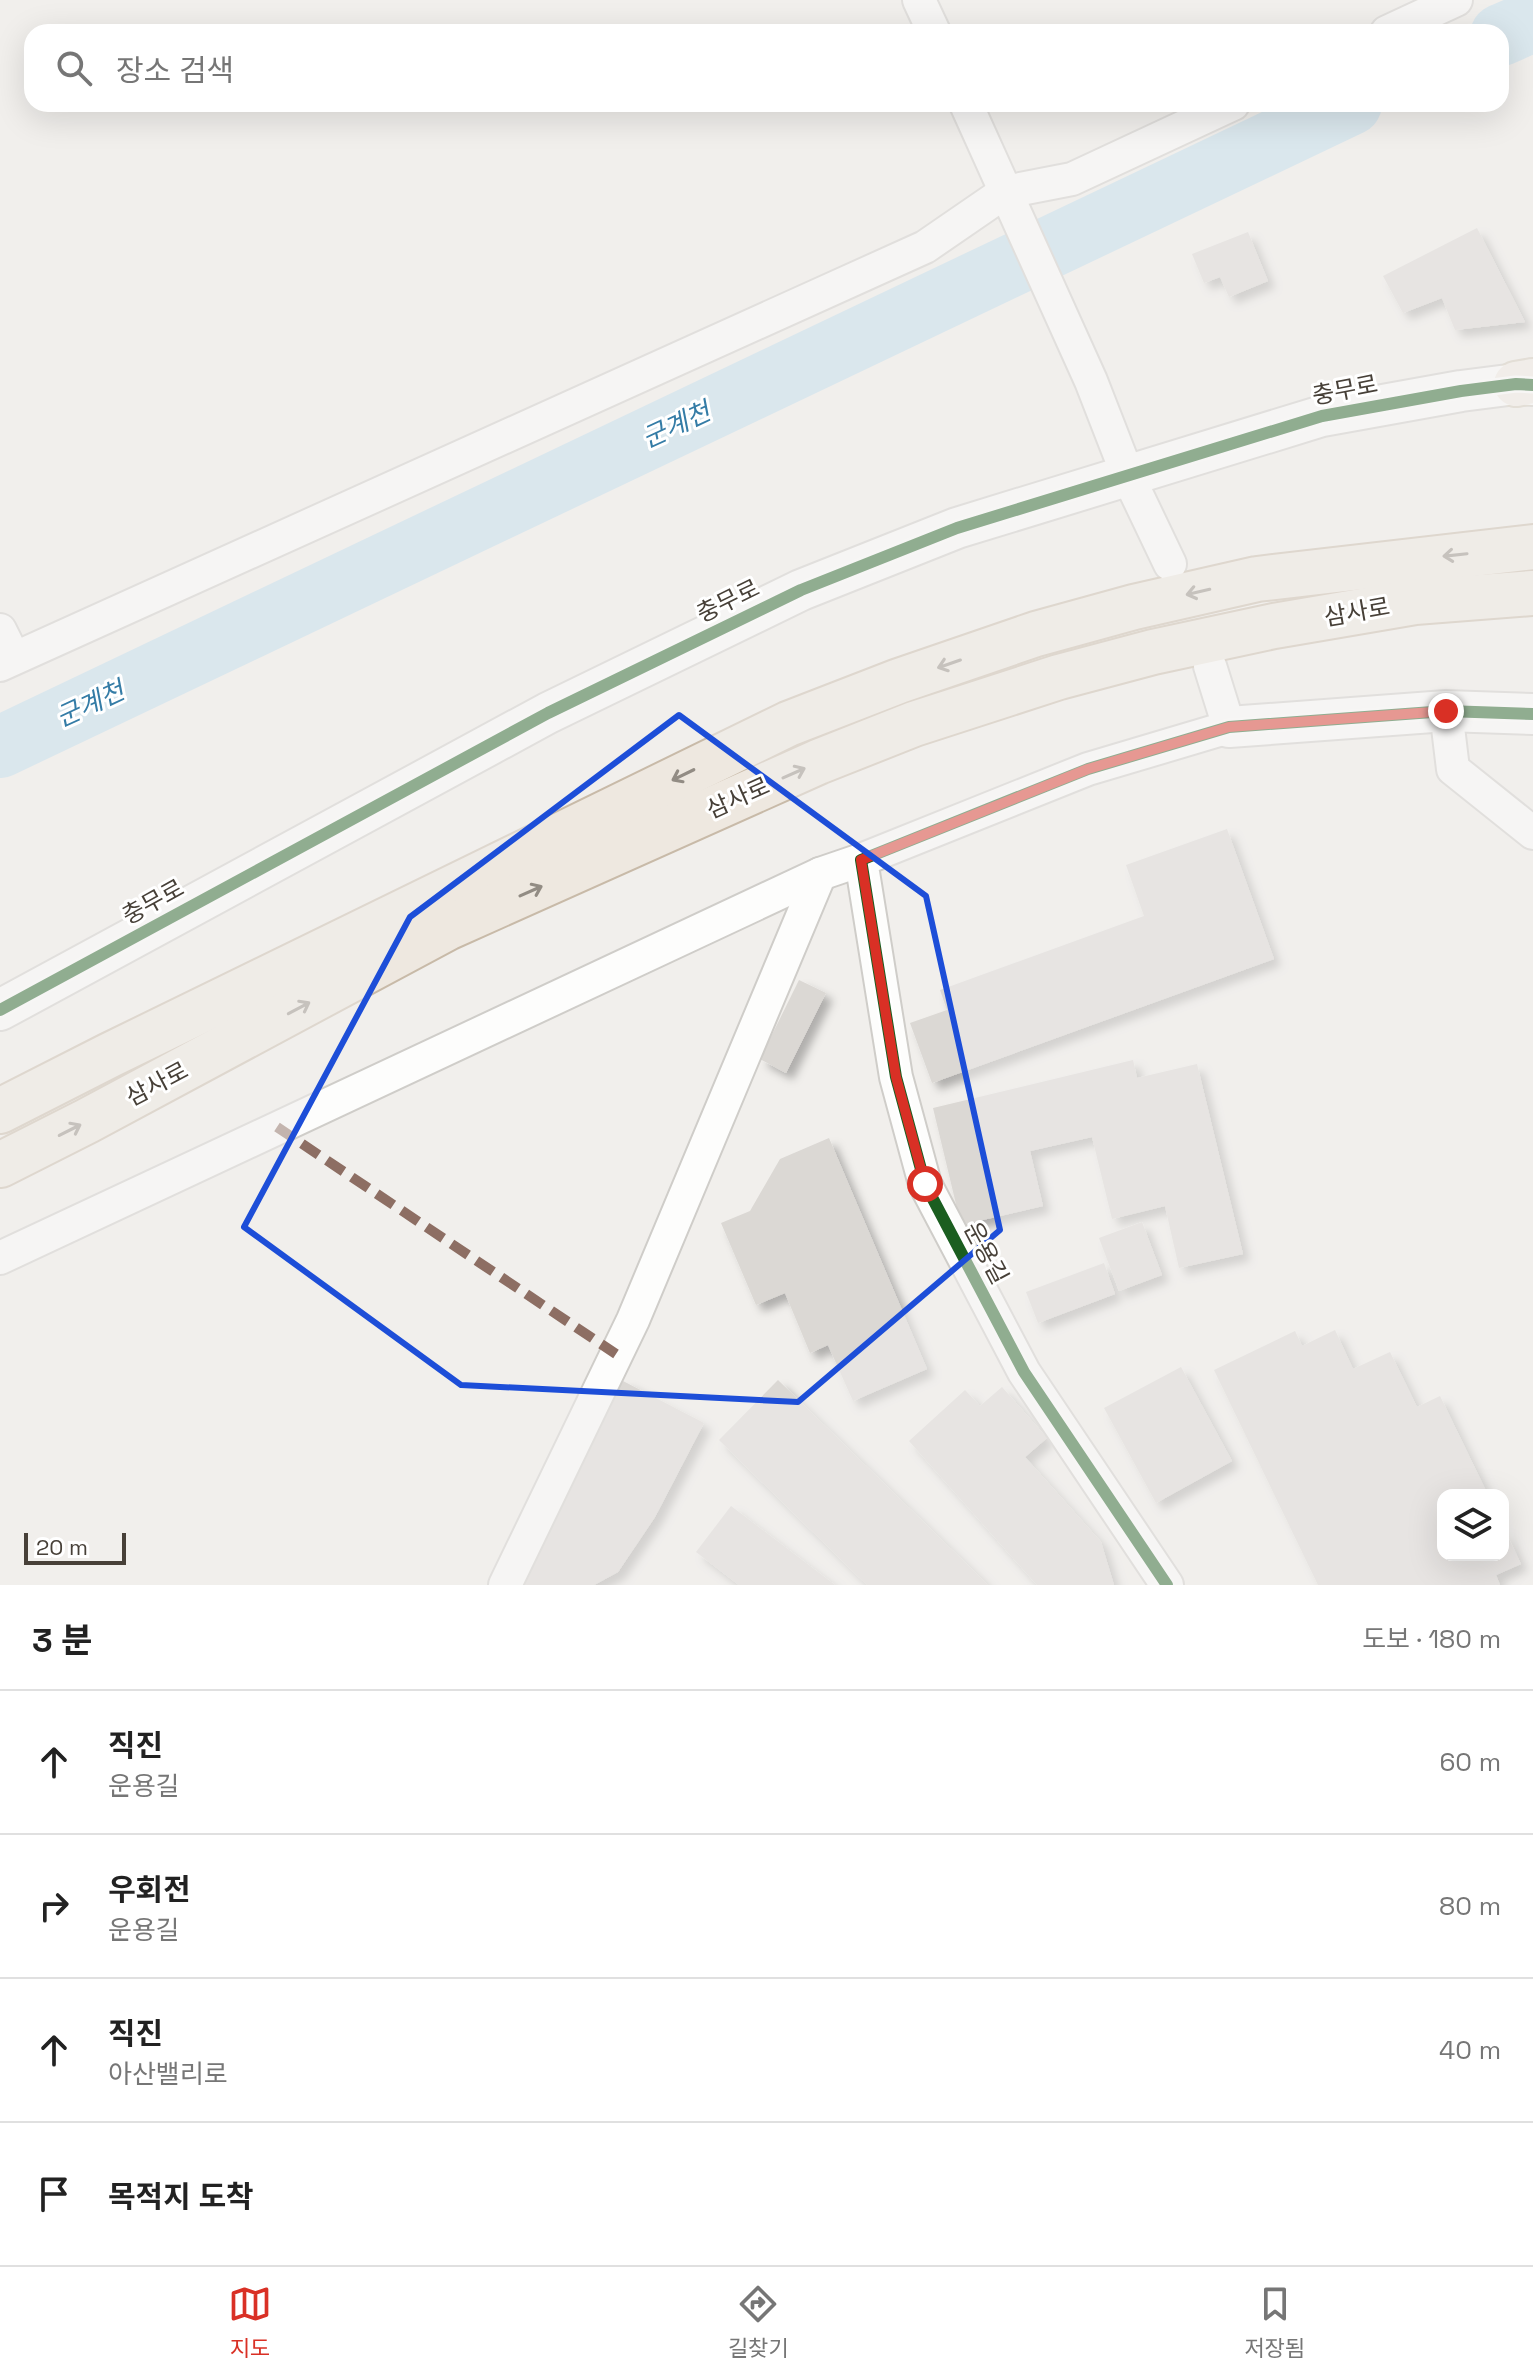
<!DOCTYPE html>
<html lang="ko">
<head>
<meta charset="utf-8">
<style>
	body { margin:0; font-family:"Space Grotesk","Noto Sans KR",sans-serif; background:#f2f2f2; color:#222 }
	.controls { position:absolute; right:24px; bottom:24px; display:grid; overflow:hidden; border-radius:16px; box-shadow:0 8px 32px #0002 }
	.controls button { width:72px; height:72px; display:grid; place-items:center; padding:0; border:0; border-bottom:2px solid #e0e0e0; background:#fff; color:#222; font:40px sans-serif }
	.scale { position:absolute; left:24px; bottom:20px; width:102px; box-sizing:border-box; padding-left:8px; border:4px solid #474038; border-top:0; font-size:22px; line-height:28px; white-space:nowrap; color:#474038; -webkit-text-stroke:6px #fff; paint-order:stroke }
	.stop { position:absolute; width:24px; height:24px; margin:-18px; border:6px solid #d93025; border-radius:50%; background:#fff }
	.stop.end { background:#d93025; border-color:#fff; box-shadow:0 2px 8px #0008 }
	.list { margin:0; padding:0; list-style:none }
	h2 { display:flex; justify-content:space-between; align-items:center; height:104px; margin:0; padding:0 32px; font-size:34px }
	h2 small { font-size:26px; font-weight:400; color:#767676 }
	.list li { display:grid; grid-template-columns:52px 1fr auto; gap:24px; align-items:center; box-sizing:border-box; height:144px; padding:0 32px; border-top:2px solid #e0e0e0 }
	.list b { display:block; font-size:30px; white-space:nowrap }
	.list p { margin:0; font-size:26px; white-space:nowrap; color:#767676 }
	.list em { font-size:26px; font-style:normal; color:#767676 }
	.icon { flex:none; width:44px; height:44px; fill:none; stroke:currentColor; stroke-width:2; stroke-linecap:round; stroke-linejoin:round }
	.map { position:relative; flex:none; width:1533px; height:1585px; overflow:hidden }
	.search { position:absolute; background:#fff; box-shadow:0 8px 32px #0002; left:24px; right:24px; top:24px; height:88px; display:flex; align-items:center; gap:20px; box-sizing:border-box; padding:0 28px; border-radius:24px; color:#767676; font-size:30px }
	.sheet { height:680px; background:#fff }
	nav { display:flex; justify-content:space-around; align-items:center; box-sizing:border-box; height:112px; border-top:2px solid #e0e0e0; background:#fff; font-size:22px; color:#767676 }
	nav a { display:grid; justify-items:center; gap:4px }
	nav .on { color:#d93025 }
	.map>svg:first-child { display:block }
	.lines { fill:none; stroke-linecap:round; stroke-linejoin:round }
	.river { stroke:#bfdded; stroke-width:62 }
	.building { fill:#dbd8d4; filter:url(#shadow) }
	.minor-casing { stroke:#cfcdc9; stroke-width:36 }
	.tertiary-casing { stroke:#cfcdc9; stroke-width:44 }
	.primary-casing { stroke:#d2caba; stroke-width:48 }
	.trunk-casing { stroke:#c8baa8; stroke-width:48 }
	.minor { stroke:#fdfdfc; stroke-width:32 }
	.tertiary { stroke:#fdfdfc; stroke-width:40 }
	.primary { stroke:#f1ece5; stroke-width:44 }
	.trunk { stroke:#eee8e0; stroke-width:44 }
	.quiet { stroke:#8d6e63; stroke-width:10; stroke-dasharray:20 10; stroke-linecap:butt }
	.cycleway-casing { stroke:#fff; stroke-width:17 }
	.cycleway { stroke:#1b5e20; stroke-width:12 }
	.oneway { stroke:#928c84 }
	.route { stroke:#d93025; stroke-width:10 }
	.marked { fill:none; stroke:#1d4ed8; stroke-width:6; stroke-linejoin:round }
	.labels { text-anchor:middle; stroke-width:6; stroke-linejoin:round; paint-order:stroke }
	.street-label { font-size:24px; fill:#474038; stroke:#fff }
	.water-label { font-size:26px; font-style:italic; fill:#347ca6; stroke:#fff }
</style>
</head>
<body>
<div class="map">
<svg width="1533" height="1585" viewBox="0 0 1533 1585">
	<defs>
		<filter id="shadow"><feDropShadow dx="7" dy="7" stdDeviation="4" flood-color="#0004"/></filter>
	</defs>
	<rect width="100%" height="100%" fill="#f1efec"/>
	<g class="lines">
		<g class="river">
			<polyline points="1501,35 1533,21"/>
			<polyline points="0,747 1351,104"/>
		</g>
	</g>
	<g class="building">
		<polygon points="1477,228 1525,322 1455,330 1442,298 1403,313 1383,276"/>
		<polygon points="1248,232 1268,281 1229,297 1220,277 1204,283 1192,254"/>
		<polygon points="1227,829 1274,959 932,1083 910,1023 947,1010 940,990 1144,916 1126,865"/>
		<polygon points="799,980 826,993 786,1073 760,1059"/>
		<polygon points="1133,1060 1137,1078 1197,1064 1243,1254 1179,1268 1165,1206 1112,1219 1092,1137 1030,1151 1043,1206 961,1225 933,1108"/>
		<polygon points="829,1138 927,1369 853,1401 828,1345 810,1353 785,1293 756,1305 721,1223 750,1211 780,1159"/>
		<polygon points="1142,1222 1162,1275 1119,1291 1099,1238"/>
		<polygon points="1104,1263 1115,1294 1038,1323 1026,1292"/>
		<polygon points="1335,1330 1353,1369 1390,1352 1417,1407 1440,1396 1488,1495 1443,1495 1443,1555 1503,1555 1503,1527 1521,1564 1496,1575 1500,1585 1318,1585 1214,1370 1295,1331 1302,1346"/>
		<polygon points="1181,1367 1232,1461 1156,1503 1104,1408"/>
		<polygon points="778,1380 988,1585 867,1585 719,1440"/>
		<polygon points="623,1381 704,1423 655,1517 618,1572 594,1585 516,1585"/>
		<polygon points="1002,1387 1047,1438 1025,1457 1101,1542 1114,1585 1037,1585 909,1441 965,1390 980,1406"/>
		<polygon points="731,1506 835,1585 739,1585 696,1552"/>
	</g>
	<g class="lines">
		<g class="minor-casing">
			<g id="minor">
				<polyline points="919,0 934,32"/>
				<polyline points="1387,32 1456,0"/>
				<polyline points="966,104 1091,381 1128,476 1170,564"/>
				<polyline points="0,630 14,658"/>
				<polyline points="0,665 925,247 1005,192 1072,179 1233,104"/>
				<polyline points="1446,711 1453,769 1533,833"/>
				<polyline points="0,1258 820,874 861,860"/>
				<polyline points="505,1585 633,1320 820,874"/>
				<polyline points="1167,1585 1024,1372 925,1184 896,1077 861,860 1088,769 1229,727 1210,666"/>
			</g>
		</g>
		<g class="tertiary-casing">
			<g id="tertiary">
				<polyline points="1229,727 1446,711 1533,714"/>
				<polyline points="0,1010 548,713 801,590 957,528 1322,416 1461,391 1516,384 1533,385"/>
			</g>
		</g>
		<g class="primary-casing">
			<polyline id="primary" points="1516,384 1533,381"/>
		</g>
		<g class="trunk-casing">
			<g id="trunk">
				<polyline points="0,1111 110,1055 788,724 899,681 1036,634 1134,607 1257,579 1533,547"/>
				<polyline points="0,1165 87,1121 447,928 818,762 914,724 1059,677 1153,652 1274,626 1415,602 1533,593"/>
			</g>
		</g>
		<use href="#minor" class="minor"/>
		<use href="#tertiary" class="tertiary"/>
		<use href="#primary" class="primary"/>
		<use href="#trunk" class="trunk"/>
		<polyline class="quiet" points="277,1127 616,1354"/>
		<g class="cycleway-casing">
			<g id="cycleway">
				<polyline points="0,1010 548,713 801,590 957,528 1322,416 1461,391 1516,384 1533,385"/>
				<polyline points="1167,1585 1024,1372 925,1184 896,1077 861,860 1088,769 1229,727 1446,711 1533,714"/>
			</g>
		</g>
		<use href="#cycleway" class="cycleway"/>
	</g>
	<defs><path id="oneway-shaft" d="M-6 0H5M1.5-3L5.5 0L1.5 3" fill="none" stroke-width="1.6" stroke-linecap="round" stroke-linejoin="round" transform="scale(2)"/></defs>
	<g class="oneway">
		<use href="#oneway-shaft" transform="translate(1455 555) rotate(174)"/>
		<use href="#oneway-shaft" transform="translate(1198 592) rotate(167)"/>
		<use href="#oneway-shaft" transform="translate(949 664) rotate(161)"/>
		<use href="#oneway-shaft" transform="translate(794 773) rotate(-24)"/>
		<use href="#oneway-shaft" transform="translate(683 775) rotate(154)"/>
		<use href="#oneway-shaft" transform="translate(531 891) rotate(-24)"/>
		<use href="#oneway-shaft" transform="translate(299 1008) rotate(-28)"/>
		<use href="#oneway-shaft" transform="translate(70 1130) rotate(-27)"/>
	</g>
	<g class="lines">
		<polyline class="route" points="925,1184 896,1077 861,860 1088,769 1229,727 1446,711"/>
	</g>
	<path d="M0 0H1533V1585H0ZM 679,715 L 926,896 L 1000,1230 L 798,1402 L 461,1385 L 244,1227 L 410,917 Z" fill="#f1efec" fill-opacity=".55" fill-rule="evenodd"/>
	<path class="marked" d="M 679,715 L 926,896 L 1000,1230 L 798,1402 L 461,1385 L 244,1227 L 410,917 Z"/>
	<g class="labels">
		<g class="street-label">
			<text transform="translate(1345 390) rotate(-11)" y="8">충무로</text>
			<text transform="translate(728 601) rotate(-26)" y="8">충무로</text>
			<text transform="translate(1357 612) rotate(-10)" y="8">삼사로</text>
			<text transform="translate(738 798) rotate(-24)" y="8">삼사로</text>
			<text transform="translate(153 902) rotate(-29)" y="8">충무로</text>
			<text transform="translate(157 1084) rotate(-28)" y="8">삼사로</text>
			<text transform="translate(986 1253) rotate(62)" y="8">운용길</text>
		</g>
		<g class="water-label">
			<text transform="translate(676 425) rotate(-25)" y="9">군계천</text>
			<text transform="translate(90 704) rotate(-25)" y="9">군계천</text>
		</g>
	</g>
</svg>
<div class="controls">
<button><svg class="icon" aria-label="layers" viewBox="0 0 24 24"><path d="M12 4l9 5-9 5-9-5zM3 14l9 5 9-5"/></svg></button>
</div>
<div class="scale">20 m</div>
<div class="stop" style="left:925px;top:1184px"></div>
<div class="stop end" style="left:1446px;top:711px"></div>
<div class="search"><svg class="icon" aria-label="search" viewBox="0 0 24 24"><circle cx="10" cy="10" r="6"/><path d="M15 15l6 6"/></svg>장소 검색</div>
</div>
<section class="sheet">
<h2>3 분<small>도보 · 180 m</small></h2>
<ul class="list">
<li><svg class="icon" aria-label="ahead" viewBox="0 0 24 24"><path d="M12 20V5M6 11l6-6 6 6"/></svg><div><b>직진</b><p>운용길</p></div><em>60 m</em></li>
<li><svg class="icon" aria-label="right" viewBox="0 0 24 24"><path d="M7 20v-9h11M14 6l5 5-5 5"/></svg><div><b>우회전</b><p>운용길</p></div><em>80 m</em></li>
<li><svg class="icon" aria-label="ahead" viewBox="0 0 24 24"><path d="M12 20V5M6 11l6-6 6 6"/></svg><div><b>직진</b><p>아산밸리로</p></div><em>40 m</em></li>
<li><svg class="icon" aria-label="arrive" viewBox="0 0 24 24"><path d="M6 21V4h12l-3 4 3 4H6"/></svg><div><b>목적지 도착</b></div></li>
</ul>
</section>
<nav>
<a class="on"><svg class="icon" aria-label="map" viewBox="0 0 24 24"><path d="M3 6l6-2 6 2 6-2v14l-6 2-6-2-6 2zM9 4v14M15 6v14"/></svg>지도</a>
<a><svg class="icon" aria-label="directions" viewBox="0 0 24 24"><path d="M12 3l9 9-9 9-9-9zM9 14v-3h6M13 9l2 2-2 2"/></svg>길찾기</a>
<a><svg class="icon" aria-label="saved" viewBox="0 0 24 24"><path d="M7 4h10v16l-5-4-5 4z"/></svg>저장됨</a>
</nav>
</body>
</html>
